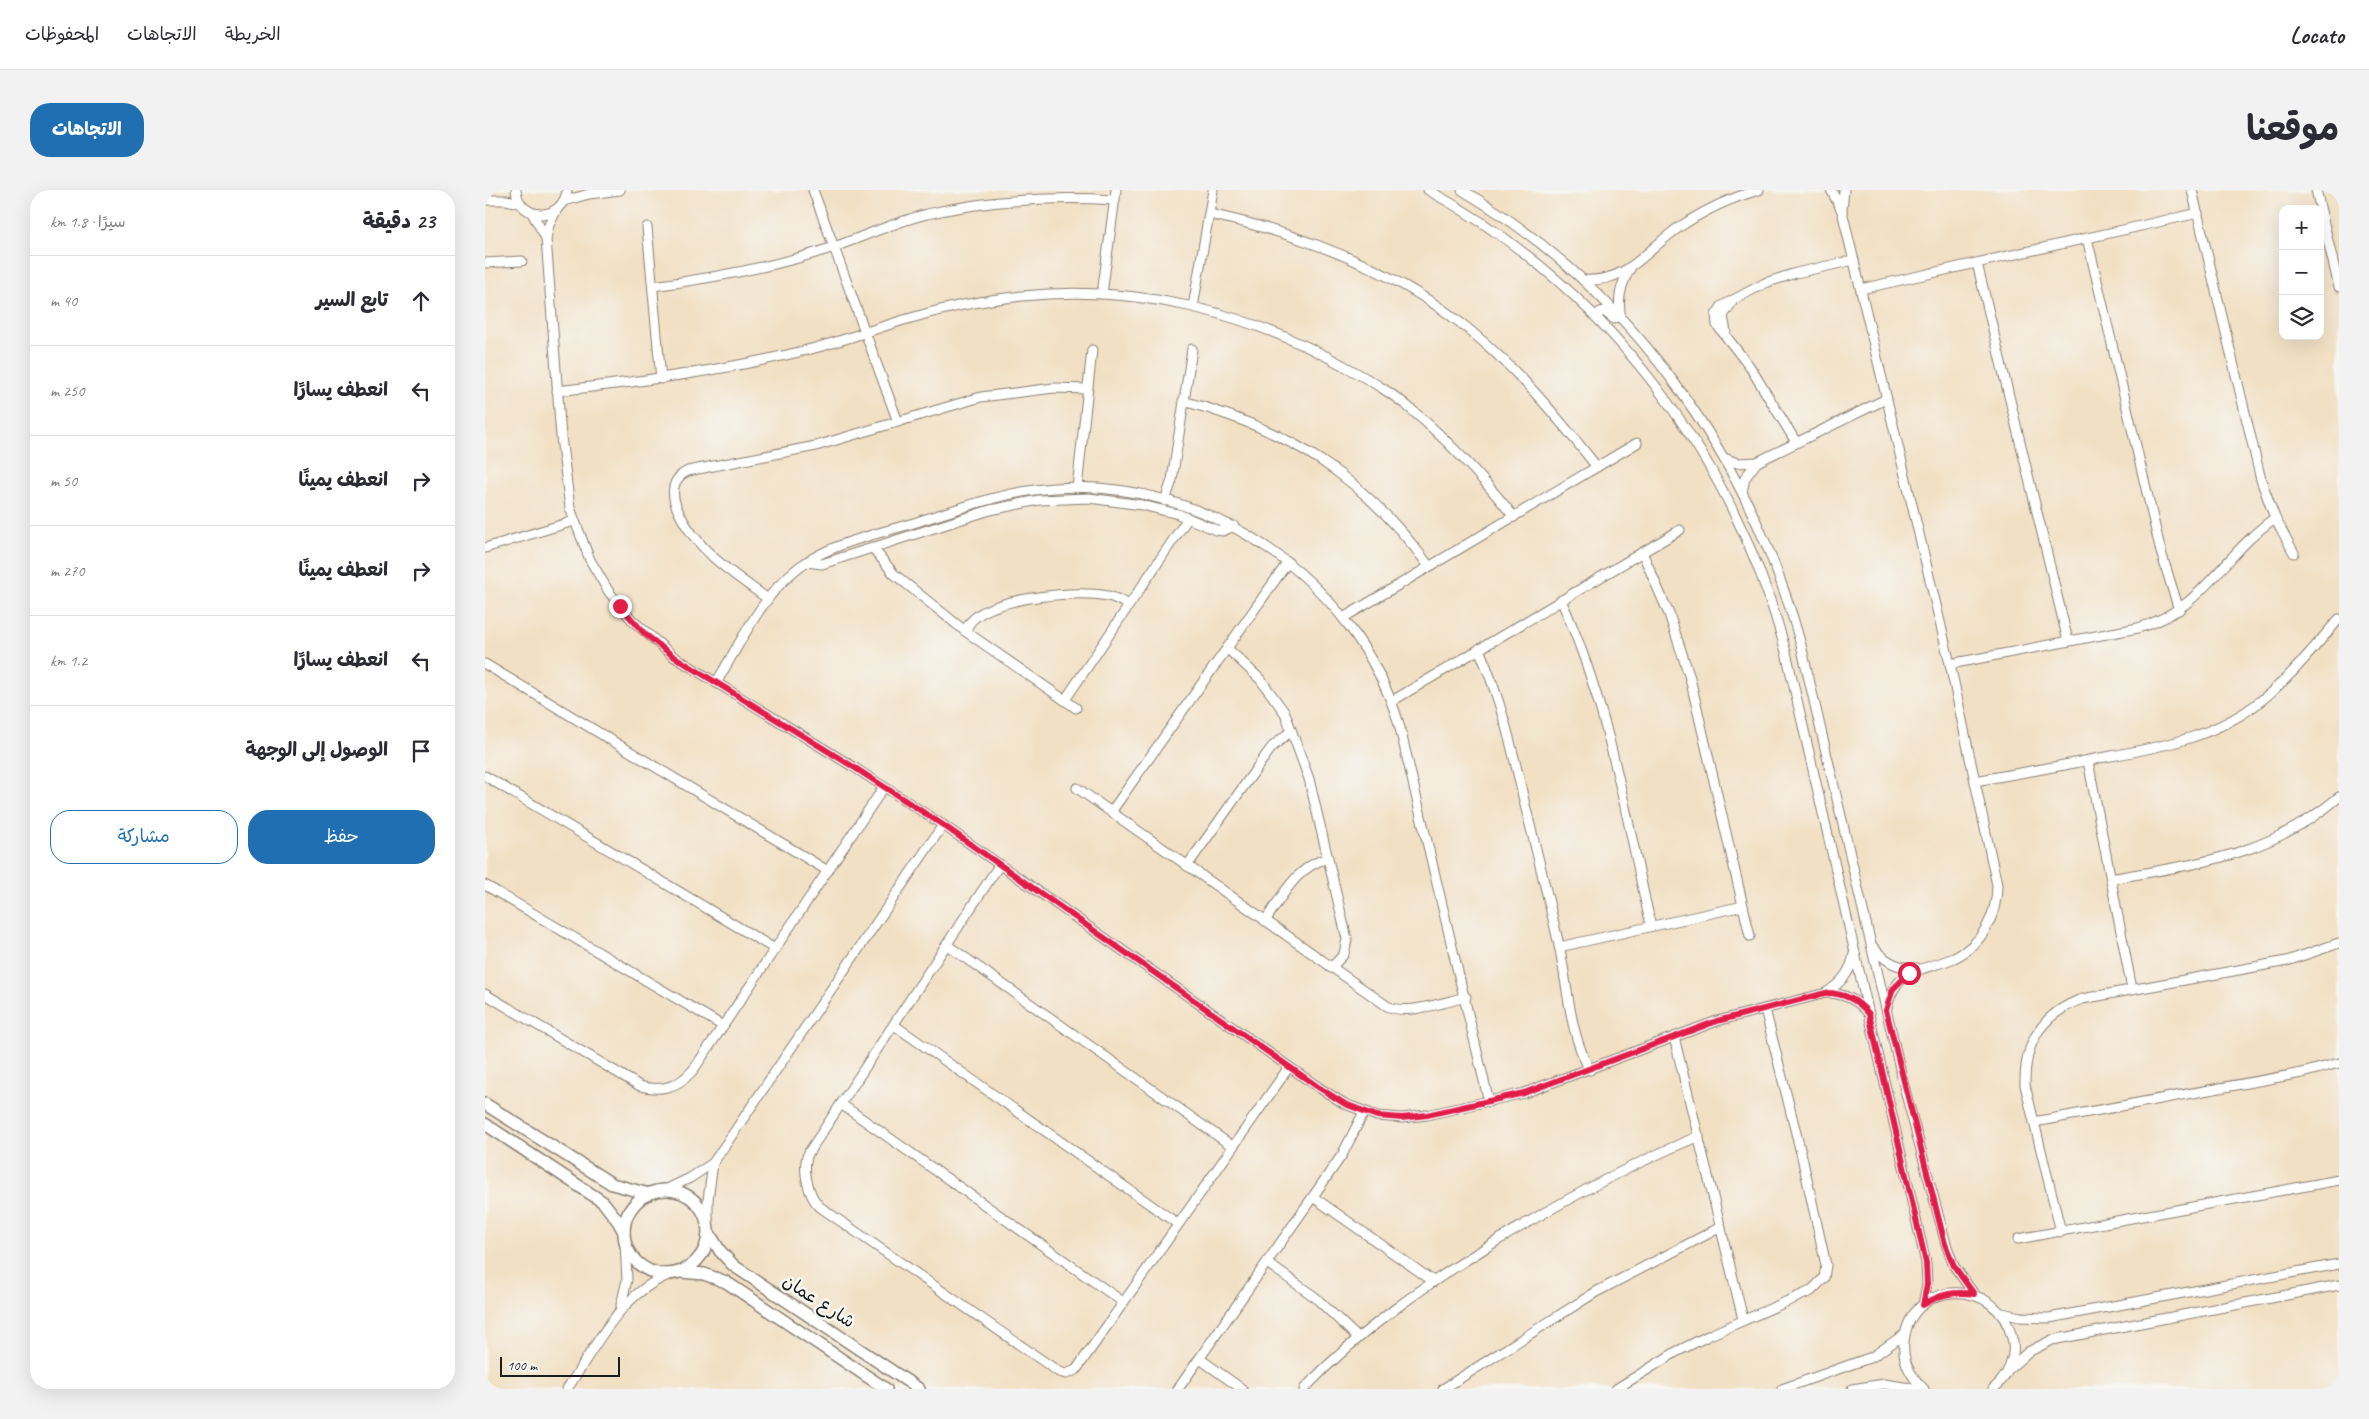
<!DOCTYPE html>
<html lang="ar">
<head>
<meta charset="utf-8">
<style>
	body { margin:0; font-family:Caveat,"Playpen Sans Arabic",sans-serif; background:#f2f2f3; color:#2b2b33; direction:rtl }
	.controls { position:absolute; right:15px; top:15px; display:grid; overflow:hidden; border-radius:10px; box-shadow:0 5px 20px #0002 }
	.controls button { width:45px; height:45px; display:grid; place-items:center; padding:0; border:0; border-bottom:1px solid #e1e1e2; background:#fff; color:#2b2b33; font:25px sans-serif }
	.scale { position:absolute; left:15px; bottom:12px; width:120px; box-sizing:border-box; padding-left:5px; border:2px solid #1c1c1c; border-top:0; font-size:14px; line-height:18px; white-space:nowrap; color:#1c1c1c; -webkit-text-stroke:4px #f6f6f2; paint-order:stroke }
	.stop { position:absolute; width:15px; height:15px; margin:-11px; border:4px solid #e11d48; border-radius:50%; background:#fff }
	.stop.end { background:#e11d48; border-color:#fff; box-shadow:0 1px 5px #0008 }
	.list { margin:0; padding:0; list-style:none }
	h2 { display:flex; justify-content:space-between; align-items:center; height:65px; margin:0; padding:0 20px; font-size:21px }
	h2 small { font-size:16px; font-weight:400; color:#7c7c81 }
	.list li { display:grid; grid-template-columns:32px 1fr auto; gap:15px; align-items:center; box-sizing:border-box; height:90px; padding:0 20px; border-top:1px solid #e1e1e2 }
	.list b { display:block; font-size:19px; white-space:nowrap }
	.list em { font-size:16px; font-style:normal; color:#7c7c81 }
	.actions { display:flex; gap:10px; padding:15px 20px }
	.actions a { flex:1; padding:11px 0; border:1px solid #1f6fb2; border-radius:20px; text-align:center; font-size:18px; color:#1f6fb2 }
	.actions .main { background:#1f6fb2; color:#fff }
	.icon { flex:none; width:28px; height:28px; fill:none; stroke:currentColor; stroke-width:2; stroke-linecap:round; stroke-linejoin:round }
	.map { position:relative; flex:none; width:1854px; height:1199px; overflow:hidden; direction:ltr; border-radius:20px }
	header { display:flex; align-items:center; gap:30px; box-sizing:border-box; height:70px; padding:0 25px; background:#fff; border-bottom:1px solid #e1e1e2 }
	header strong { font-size:24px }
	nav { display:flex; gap:28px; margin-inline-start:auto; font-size:18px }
	.intro { display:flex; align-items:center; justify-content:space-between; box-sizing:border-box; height:120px; padding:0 30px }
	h1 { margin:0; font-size:35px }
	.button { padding:12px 22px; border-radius:20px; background:#1f6fb2; color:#fff; font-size:18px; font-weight:700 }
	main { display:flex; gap:30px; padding:0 30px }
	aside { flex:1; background:#fff; border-radius:20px; box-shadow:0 5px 20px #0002 }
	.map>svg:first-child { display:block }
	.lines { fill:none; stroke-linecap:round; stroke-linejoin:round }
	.minor-casing { stroke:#877e70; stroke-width:11 }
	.major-casing { stroke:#877e70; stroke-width:14 }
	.minor { stroke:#fff; stroke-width:9 }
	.major { stroke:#fff; stroke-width:11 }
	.route { stroke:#e11d48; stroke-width:6 }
	.labels { text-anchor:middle; stroke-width:5; stroke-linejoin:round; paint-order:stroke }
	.street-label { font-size:18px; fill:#1c1c1c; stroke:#f6f6f2 }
</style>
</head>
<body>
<header>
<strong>Locato</strong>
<nav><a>الخريطة</a><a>الاتجاهات</a><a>المحفوظات</a></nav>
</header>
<div class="intro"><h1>موقعنا</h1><a class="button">الاتجاهات</a></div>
<main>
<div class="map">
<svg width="1854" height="1199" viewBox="0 0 1854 1199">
	<rect width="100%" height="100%" fill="#f6f6f2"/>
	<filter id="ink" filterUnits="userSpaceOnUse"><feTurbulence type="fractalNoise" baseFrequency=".02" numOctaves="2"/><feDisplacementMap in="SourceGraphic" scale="10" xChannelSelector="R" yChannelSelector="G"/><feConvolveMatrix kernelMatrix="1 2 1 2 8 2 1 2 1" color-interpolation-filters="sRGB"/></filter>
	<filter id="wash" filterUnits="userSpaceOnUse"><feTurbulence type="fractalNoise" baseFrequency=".0096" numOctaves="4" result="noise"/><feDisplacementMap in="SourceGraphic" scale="20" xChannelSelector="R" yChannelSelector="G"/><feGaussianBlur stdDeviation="1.12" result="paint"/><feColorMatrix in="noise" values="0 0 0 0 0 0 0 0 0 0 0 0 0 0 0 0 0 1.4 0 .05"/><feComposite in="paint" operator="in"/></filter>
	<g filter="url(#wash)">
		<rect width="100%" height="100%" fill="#f2e0c4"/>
	</g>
	<g filter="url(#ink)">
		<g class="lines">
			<g class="minor-casing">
				<g id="minor">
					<path d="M 31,0 C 34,32 78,32 82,0"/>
					<polyline points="328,0 413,232"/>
					<path d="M 943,0 C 1122,98 1248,266 1301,462 L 1441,1073 L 1442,1094 L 1438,1115"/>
					<path d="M 977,0 C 1146,99 1264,267 1316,455 L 1420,900 L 1461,1054 L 1469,1076 L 1489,1104"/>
					<path d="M 1346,0 L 1357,21 L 1465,474 L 1512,695 C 1512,725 1498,754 1469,768 C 1439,781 1410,777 1402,818"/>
					<polyline points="1707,0 1776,290 1790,328 1809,363"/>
					<polyline points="1831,0 1854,97"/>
					<polyline points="0,10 21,10 35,13"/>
					<polyline points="79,11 104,4 135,0"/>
					<path d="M 72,19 L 64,35 L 61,48 L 76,247 L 85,318 L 105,370 L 124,402 L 147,430 L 188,466 L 367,576 L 458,635 L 833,897 L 860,914 L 892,926 L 917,928 L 942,925 L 1039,903 L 1232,831 L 1341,803 C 1359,803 1373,810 1384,824"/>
					<polyline points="1357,19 1359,0"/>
					<polyline points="47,23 61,48"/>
					<path d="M 724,24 C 808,42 890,72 961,122 C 1020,164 1067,220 1112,277"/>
					<polyline points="162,37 176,189"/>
					<polyline points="1602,48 1676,362 1694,420"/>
					<polyline points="0,73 37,71"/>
					<polyline points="1492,73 1583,451"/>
					<path d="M 1098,90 C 1143,93 1160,61 1193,38 C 1218,21 1245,8 1274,0"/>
					<path d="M 168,96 C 229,88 290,77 349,57 C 380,46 410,32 442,24 C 504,10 566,6 630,10"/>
					<polyline points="1376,99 1713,23"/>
					<polyline points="617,104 631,0"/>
					<polyline points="708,117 728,0"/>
					<polyline points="1112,127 1115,122 1119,121 1129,129"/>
					<path d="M 1136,128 C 1132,110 1135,95 1145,79"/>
					<polyline points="1241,142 1238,126 1247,112"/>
					<path d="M 72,201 C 159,191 245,180 330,158 C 360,150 389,139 419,130 C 458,118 497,110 537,106 C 651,94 764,122 863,178 C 886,191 909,204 928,221 C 966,253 998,288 1029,327"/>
					<path d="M 698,211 C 806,240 878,287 944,376"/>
					<polyline points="1311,252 1265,177 1232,135 1231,125 1237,116 1280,93 1311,83 1369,70"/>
					<polyline points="1239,268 1252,273 1272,272 1401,209"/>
					<polyline points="592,298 607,160"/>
					<polyline points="1257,302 1260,288 1272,272"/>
					<polyline points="680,311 687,290 707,159"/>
					<polyline points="387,357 409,384 480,441 591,518"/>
					<polyline points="0,358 89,331"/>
					<polyline points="1157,362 1184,424 1205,488 1265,746"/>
					<polyline points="322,372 337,374 505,320 554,310 604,308 657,315 693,324 731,340 738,341 749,336"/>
					<path d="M 283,409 C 264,395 244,382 227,366 C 209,349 166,298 203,281 L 331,256 L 496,207 L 569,198 L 602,199"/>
					<path d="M 1076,410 C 1123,513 1141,626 1166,736"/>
					<polyline points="858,428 1152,253"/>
					<path d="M 480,441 C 483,435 486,430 492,426 C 518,407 591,400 623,406 C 630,407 637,412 644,415"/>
					<polyline points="742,458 775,489 800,523 824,589 862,749 859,764 846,778"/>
					<path d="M 994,459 C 1016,510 1028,561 1040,615 C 1052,662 1063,708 1074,755 C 1083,796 1084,843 1105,880"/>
					<polyline points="0,474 343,681"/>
					<path d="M 1465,474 L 1653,438 C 1717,421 1739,363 1790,328"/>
					<path d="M 231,493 C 255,454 276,406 314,377 C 348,352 394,344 435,331 C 479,317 522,301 569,298 C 722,288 869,388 914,534 L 1004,912"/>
					<polyline points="580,510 703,328"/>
					<polyline points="907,511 1195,340"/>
					<polyline points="1603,571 1647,799"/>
					<polyline points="0,586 290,759"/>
					<path d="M 1490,591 C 1530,584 1570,577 1610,569 C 1670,558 1730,549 1778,509 C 1807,486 1830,456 1854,429"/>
					<path d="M 592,598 L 902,816 C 921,826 959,812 981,807"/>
					<polyline points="626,622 803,372"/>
					<path d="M 515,674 L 324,962 C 316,977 323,1006 335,1017 L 574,1182 L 581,1184 L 591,1180 L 804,877"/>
					<polyline points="702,676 776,572 787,557 806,541"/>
					<path d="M 1626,689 C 1713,673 1783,667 1854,607"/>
					<polyline points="0,695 238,836"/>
					<path d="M 780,731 C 798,705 811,677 843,668"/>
					<polyline points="462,755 747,956"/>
					<path d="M 1387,756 C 1399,771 1413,779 1432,778"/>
					<polyline points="1074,757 1258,716"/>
					<path d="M 1341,803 C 1356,793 1366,782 1369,764"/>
					<path d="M 0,804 L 155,896 C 177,902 194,897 209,879 L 399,597"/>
					<polyline points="409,835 693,1034"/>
					<polyline points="1189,847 1258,1129"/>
					<polyline points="356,914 638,1112"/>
					<polyline points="1549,932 1817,883 1854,873"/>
					<polyline points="180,1000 205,988 228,973 458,635"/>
					<polyline points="828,1007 948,1091"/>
					<polyline points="223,1035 223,1010 228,973"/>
					<path d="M 1576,1042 L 1540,895 C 1539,852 1557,824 1597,809 L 1802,771 L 1854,753"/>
					<polyline points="1533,1049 1854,990"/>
					<polyline points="782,1073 830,1107 872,1147"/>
					<polyline points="136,1115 142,1090 140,1052"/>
					<polyline points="1517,1123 1535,1127 1564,1128 1854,1074"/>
					<polyline points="715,1169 757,1199"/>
					<polyline points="1523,1180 1543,1162 1567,1150 1854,1095"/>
					<path d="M 82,1199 C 111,1156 135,1103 186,1084"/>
					<polyline points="693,1199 857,965 879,922"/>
					<path d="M 819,1199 C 875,1140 940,1095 1010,1052 C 1077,1011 1142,976 1214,946"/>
					<polyline points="958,1199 1111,1102 1236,1037"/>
					<polyline points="1131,1199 1191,1162 1225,1145 1326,1101 1339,1088 1341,1075 1317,967 1280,819"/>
					<polyline points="1297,1199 1387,1167 1420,1144"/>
					<polyline points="1367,1199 1399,1194 1432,1199"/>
					<path d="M 1439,1199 C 1425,1186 1417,1171 1419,1152 C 1425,1088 1513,1086 1527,1148 C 1532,1166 1523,1187 1508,1199"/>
				</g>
			</g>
			<g class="major-casing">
				<g id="major">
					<polyline points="0,914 127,994 164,1004"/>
					<polyline points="0,934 118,1012 133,1031 139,1042"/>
					<circle cx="181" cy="1042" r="42"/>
					<polyline points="224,1043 235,1061 249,1076 434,1199"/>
					<polyline points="196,1082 219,1084 241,1092 401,1199"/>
				</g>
			</g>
			<use href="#minor" class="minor"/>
			<use href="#major" class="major"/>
		</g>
	</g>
	<g class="lines" filter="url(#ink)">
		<path class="route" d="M 135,416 L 160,444 L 188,466 L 367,576 L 458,635 L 833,897 L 860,914 L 892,926 L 917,928 L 942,925 L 1039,903 L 1232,831 L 1341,803 C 1359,803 1373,810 1384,824 L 1441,1073 L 1442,1094 L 1438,1115 C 1455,1104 1470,1101 1489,1104 L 1469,1076 L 1460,1054 L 1401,820 L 1408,799 L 1424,783"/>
	</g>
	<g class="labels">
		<g class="street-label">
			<text transform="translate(334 1111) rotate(33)" y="6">شارع عمان</text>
		</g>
	</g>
</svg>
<div class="controls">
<button>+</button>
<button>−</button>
<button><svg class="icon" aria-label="layers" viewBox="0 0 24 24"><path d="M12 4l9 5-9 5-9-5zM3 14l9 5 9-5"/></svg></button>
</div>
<div class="scale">100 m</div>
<div class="stop" style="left:1424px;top:783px"></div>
<div class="stop end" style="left:135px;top:416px"></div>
</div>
<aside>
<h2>23 دقيقة<small>سيرًا · 1.8 km</small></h2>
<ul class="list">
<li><svg class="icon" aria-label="ahead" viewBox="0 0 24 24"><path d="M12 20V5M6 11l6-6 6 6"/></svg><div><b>تابع السير</b></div><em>40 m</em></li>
<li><svg class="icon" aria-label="left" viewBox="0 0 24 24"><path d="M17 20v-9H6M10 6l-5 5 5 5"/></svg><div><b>انعطف يسارًا</b></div><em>250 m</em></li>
<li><svg class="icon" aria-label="right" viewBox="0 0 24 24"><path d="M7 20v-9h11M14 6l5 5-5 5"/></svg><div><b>انعطف يمينًا</b></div><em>50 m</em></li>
<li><svg class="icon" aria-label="right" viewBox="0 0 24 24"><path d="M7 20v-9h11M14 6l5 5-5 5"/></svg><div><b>انعطف يمينًا</b></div><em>270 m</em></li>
<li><svg class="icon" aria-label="left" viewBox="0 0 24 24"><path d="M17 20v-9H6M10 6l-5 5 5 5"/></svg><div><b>انعطف يسارًا</b></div><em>1.2 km</em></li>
<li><svg class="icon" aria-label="arrive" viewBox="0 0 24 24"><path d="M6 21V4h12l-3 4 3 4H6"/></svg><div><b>الوصول إلى الوجهة</b></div></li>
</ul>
<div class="actions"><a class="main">حفظ</a><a>مشاركة</a></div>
</aside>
</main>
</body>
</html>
